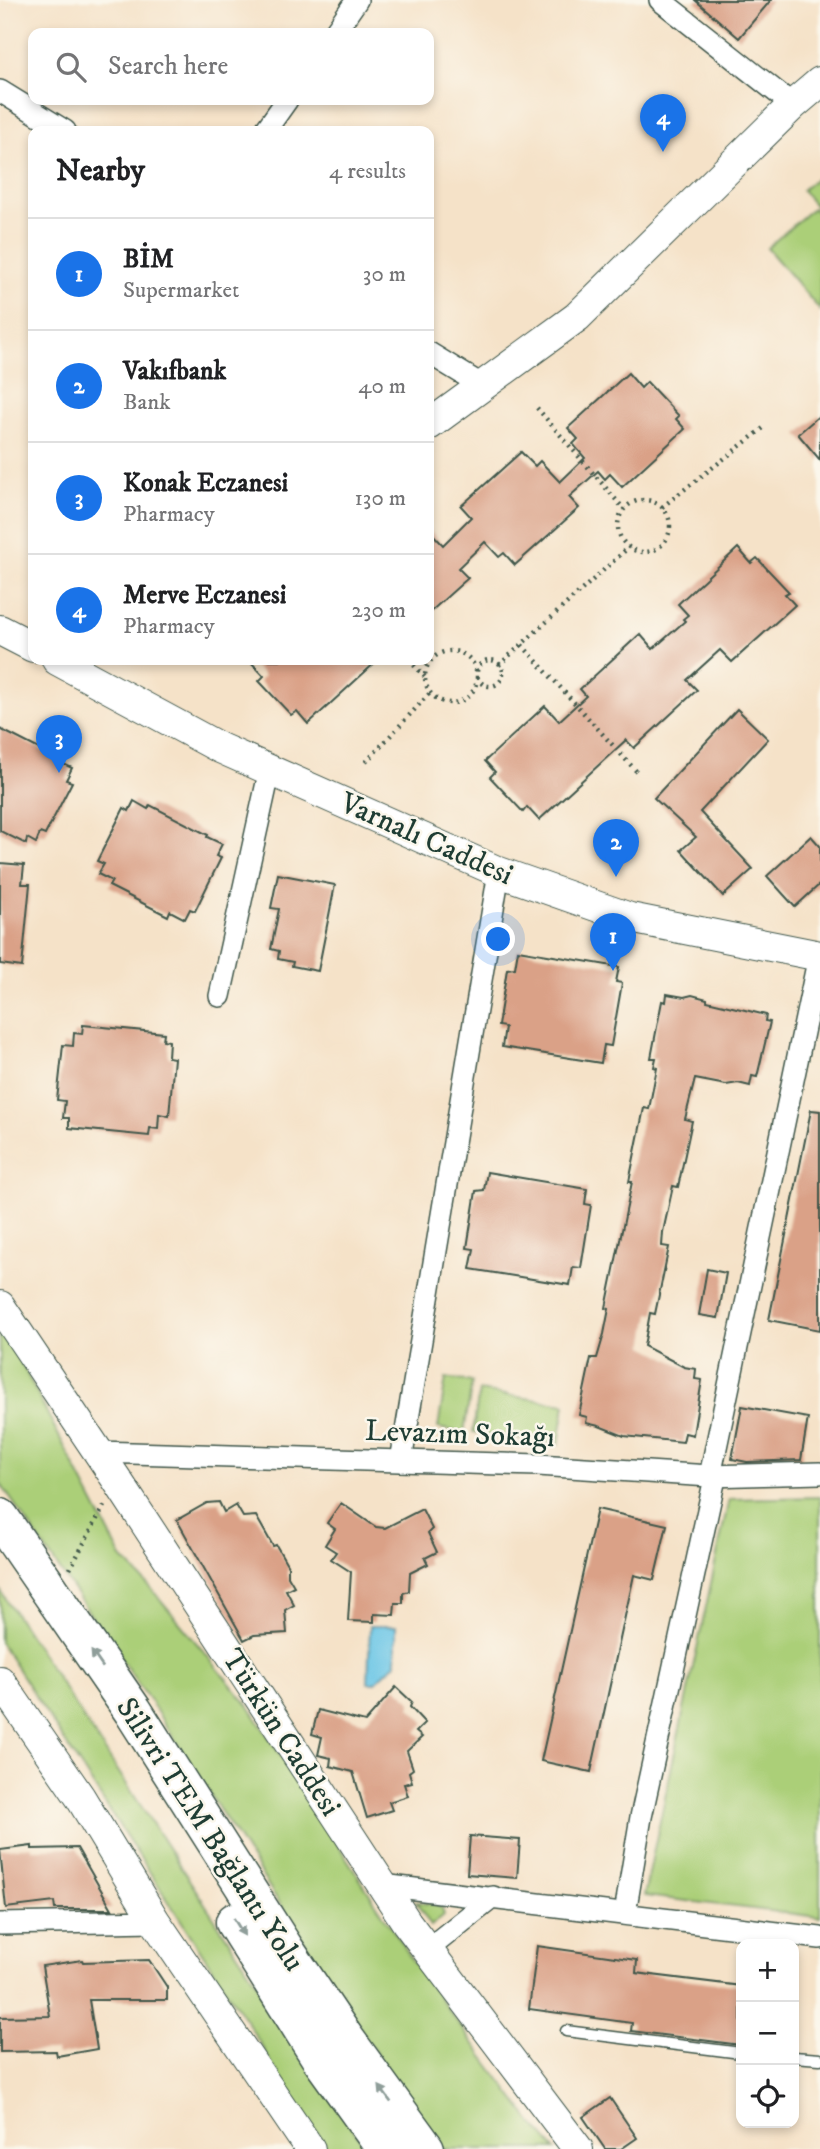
<!DOCTYPE html>
<html lang="en">
<head>
<meta charset="utf-8">
<style>
	body { margin:0; font-family:"IM FELL DW Pica",serif; background:#f2f2f2; color:#202124 }
	.controls { position:absolute; right:21px; bottom:21px; display:grid; overflow:hidden; border-radius:14px; box-shadow:0 4px 10px #0003 }
	.controls button { width:63px; height:63px; display:grid; place-items:center; padding:0; border:0; border-bottom:2px solid #e0e0e0; background:#fff; color:#202124; font:35px sans-serif }
	.you { position:absolute; left:499px; top:940px; width:24px; height:24px; margin:-18px; border:5px solid #fff; border-radius:50%; background:#1a73e8; box-shadow:0 0 0 10px #1a73e833 }
	.badge { display:grid; place-items:center; width:46px; height:46px; border-radius:50%; background:#1a73e8; color:#fff; font-size:23px; font-weight:700 }
	.pin { position:absolute; translate:-50% -58px; filter:drop-shadow(0 2px 4px #0008) }
	.pin::after { content:''; position:absolute; top:37px; width:24px; height:21px; background:inherit; clip-path:polygon(0 0,100% 0,50% 100%) }
	.list { margin:0; padding:0; list-style:none }
	h2 { display:flex; justify-content:space-between; align-items:center; height:91px; margin:0; padding:0 28px; font-size:30px }
	h2 small { font-size:23px; font-weight:400; color:#757577 }
	.list li { display:grid; grid-template-columns:46px 1fr auto; gap:21px; align-items:center; box-sizing:border-box; height:112px; padding:0 28px; border-top:2px solid #e0e0e0 }
	.list b { display:block; font-size:26px; white-space:nowrap }
	.list p { margin:0; font-size:23px; white-space:nowrap; color:#757577 }
	.list em { font-size:23px; font-style:normal; color:#757577 }
	.icon { flex:none; width:38px; height:38px; fill:none; stroke:currentColor; stroke-width:2; stroke-linecap:round; stroke-linejoin:round }
	.map { position:relative; flex:none; width:820px; height:2149px; overflow:hidden }
	.search { position:absolute; background:#fff; box-shadow:0 4px 10px #0003; left:28px; top:28px; width:406px; height:77px; display:flex; align-items:center; gap:18px; box-sizing:border-box; padding:0 24px; border-radius:14px; color:#757577; font-size:26px }
	.panel { position:absolute; background:#fff; box-shadow:0 4px 10px #0003; left:28px; top:126px; width:406px; height:539px; border-radius:14px }
	.map>svg:first-child { display:block }
	.green { fill:#abcf78; stroke:#658656; stroke-width:2 }
	.water { fill:#68c5e6; stroke:#44818d; stroke-width:2 }
	.building { fill:#daa187 }
	.lines { fill:none; stroke-linecap:round; stroke-linejoin:round }
	.lane-casing { stroke:#3f564a; stroke-width:13 }
	.street-casing { stroke:#3f564a; stroke-width:24 }
	.secondary-casing { stroke:#3f564a; stroke-width:32 }
	.highway-casing { stroke:#3f564a; stroke-width:41 }
	.path { stroke:#3f564a; stroke-width:4.5; stroke-dasharray:2 5; stroke-linecap:butt }
	.lane { stroke:#fff; stroke-width:10 }
	.street { stroke:#fff; stroke-width:21 }
	.secondary { stroke:#fff; stroke-width:30 }
	.highway { stroke:#fff; stroke-width:38 }
	.oneway { fill:#8f9e9a }
	.labels { text-anchor:middle; stroke-width:5; stroke-linejoin:round; paint-order:stroke }
	.street-label { font-size:30px; fill:#1f3d34; stroke:#fbf7ec }
</style>
</head>
<body>
<div class="map">
<svg width="820" height="2149" viewBox="0 0 820 2149">
	<rect width="100%" height="100%" fill="#fbf7ec"/>
	<filter id="ink" filterUnits="userSpaceOnUse"><feTurbulence type="fractalNoise" baseFrequency=".0143" numOctaves="2"/><feDisplacementMap in="SourceGraphic" scale="14" xChannelSelector="R" yChannelSelector="G"/><feConvolveMatrix kernelMatrix="1 2 1 2 8 2 1 2 1" color-interpolation-filters="sRGB"/></filter>
	<filter id="wash" filterUnits="userSpaceOnUse"><feTurbulence type="fractalNoise" baseFrequency=".00686" numOctaves="4" result="noise"/><feDisplacementMap in="SourceGraphic" scale="28" xChannelSelector="R" yChannelSelector="G"/><feGaussianBlur stdDeviation="1.57" result="paint"/><feColorMatrix in="noise" values="0 0 0 0 0 0 0 0 0 0 0 0 0 0 0 0 0 1.4 0 .05"/><feComposite in="paint" operator="in"/></filter>
	<g filter="url(#wash)">
		<rect width="100%" height="100%" fill="#f5e2c8"/>
		<g class="green">
			<polygon points="820,175 820,211 802,190"/>
			<polygon points="813,208 820,216 820,310 767,248"/>
			<polygon points="0,1322 122,1558 150,1587 248,1705 416,1966 533,2124 555,2149 443,2149 386,2069 150,1701 0,1483"/>
			<polygon points="446,1378 472,1382 464,1433 438,1428"/>
			<polygon points="479,1391 565,1404 559,1444 473,1432"/>
			<polygon points="820,1497 820,1917 644,1896 729,1499"/>
			<path d="M 0,1590 C 122,1777 243,1964 367,2149 L 328,2149 L 301,2113 L 249,2025 L 0,1642 Z"/>
			<polygon points="416,1902 436,1905 442,1908 444,1915 431,1926"/>
		</g>
		<polygon class="water" points="370,1626 396,1626 396,1663 375,1683 368,1683"/>
		<g id="blocks">
			<g class="building">
				<polygon points="695,0 771,0 739,38"/>
				<polygon points="628,373 641,388 647,382 679,416 676,419 685,429 622,487 610,474 605,479 598,471 569,497 579,508 515,565 504,553 499,557 485,542 458,568 468,578 429,613 429,530 443,545 471,517 461,506 521,452 535,466 540,461 560,482 585,458 573,444 578,439 568,428"/>
				<polygon points="820,415 820,460 798,434"/>
				<polygon points="738,548 751,563 757,558 789,592 785,594 795,605 732,662 720,650 687,680 697,690 634,748 626,740 539,820 527,807 523,812 490,777 495,772 485,761 545,706 559,721 586,696 580,689 640,634 653,649 685,621 683,619 688,615 678,604"/>
				<polygon points="249,660 378,660 308,724 297,711 291,715 259,681 264,676"/>
				<polygon points="737,709 768,739 700,812 753,869 723,896 681,850 696,837 654,798"/>
				<polygon points="0,729 59,759 57,761 72,768 66,780 72,782 45,835 40,833 36,843 27,838 26,844 0,831"/>
				<polygon points="134,801 148,809 150,805 208,835 207,837 222,844 216,856 221,858 195,911 190,909 185,919 170,911 168,916 109,886 112,881 98,874 104,864 97,861 124,808 129,811"/>
				<polygon points="811,836 820,846 820,884 795,907 767,876"/>
				<polygon points="0,863 24,865 22,884 30,884 22,967 0,964"/>
				<polygon points="278,874 335,885 318,971 292,966 293,962 278,959 279,951 271,949 279,909 271,908"/>
				<polygon points="518,950 619,967 616,982 622,983 611,1046 604,1045 601,1063 502,1047 505,1027 498,1026 507,969 515,968"/>
				<polygon points="667,994 684,997 692,995 707,999 707,1001 766,1015 765,1021 770,1022 757,1077 752,1076 750,1086 738,1083 726,1085 695,1079 685,1119 692,1121 678,1187 673,1186 663,1232 662,1246 669,1247 655,1314 650,1313 644,1346 684,1367 696,1369 695,1379 702,1380 693,1435 685,1433 683,1442 624,1436 599,1426 586,1423 587,1417 579,1415 591,1358 597,1358 604,1334 609,1309 606,1308 632,1182 629,1182 644,1108 649,1109 657,1068 654,1067 656,1058 651,1058 662,1001 666,1002"/>
				<polygon points="83,1025 164,1033 163,1040 169,1041 168,1057 174,1058 169,1116 159,1114 158,1129 150,1128 149,1136 69,1128 69,1118 63,1118 65,1101 57,1100 63,1045 73,1046 74,1033 82,1034"/>
				<polygon points="811,1110 820,1111 820,1330 769,1320"/>
				<polygon points="487,1172 587,1189 585,1204 591,1205 581,1268 573,1267 570,1285 470,1269 474,1249 467,1248 476,1191 484,1190"/>
				<polygon points="707,1269 726,1273 718,1318 699,1315"/>
				<polygon points="742,1406 808,1418 801,1460 747,1462 732,1459"/>
				<polygon points="219,1502 224,1512 236,1505 243,1517 256,1516 273,1546 276,1545 288,1566 288,1576 294,1586 286,1590 294,1605 285,1610 287,1633 254,1635 244,1640 177,1520 207,1503"/>
				<polygon points="341,1503 376,1527 385,1528 422,1509 432,1529 428,1533 437,1552 425,1558 428,1564 410,1573 409,1591 403,1593 403,1603 395,1603 394,1615 374,1614 374,1622 348,1621 351,1572 331,1559 336,1552 325,1545 335,1529 327,1523"/>
				<polygon points="597,1509 667,1525 654,1580 634,1575 591,1772 541,1761"/>
				<polygon points="396,1687 412,1702 410,1707 425,1723 416,1732 422,1737 407,1751 413,1769 409,1772 412,1782 404,1784 408,1796 389,1802 392,1810 367,1818 353,1772 330,1766 331,1758 318,1755 322,1737 312,1734 318,1710 365,1722"/>
				<polygon points="470,1836 520,1840 517,1878 467,1874"/>
				<polygon points="32,1846 32,1849 77,1848 112,1909 55,1909 54,1902 6,1908 0,1850"/>
				<polygon points="537,1946 637,1960 636,1973 741,1986 741,2045 631,2031 632,2023 529,2009"/>
				<polygon points="82,1960 83,1962 149,1960 167,1987 167,2000 89,2000 97,2049 57,2056 56,2051 0,2052 0,2017 50,2016 42,1966"/>
				<polygon points="610,2098 637,2138 621,2149 605,2149 583,2117"/>
			</g>
		</g>
	</g>
	<g filter="url(#ink)">
		<use href="#blocks" fill-opacity="0" stroke="#3f564a" stroke-width="2"/>
		<g class="lines">
			<g class="lane-casing">
				<g id="lane">
					<polyline points="566,2031 741,2053"/>
					<polyline points="794,2057 820,2059"/>
				</g>
			</g>
			<g class="street-casing">
				<g id="street">
					<polyline points="660,0 793,105"/>
					<polyline points="334,33 357,0"/>
					<polyline points="0,91 65,131"/>
					<polyline points="265,131 287,100"/>
					<polyline points="429,353 483,386"/>
					<polyline points="220,996 270,769"/>
					<polyline points="98,1452 538,1465 710,1476 820,1473"/>
					<polyline points="401,1461 499,872"/>
					<polyline points="710,1476 819,956"/>
					<polyline points="382,1885 820,1938"/>
					<polyline points="625,1913 641,1817 715,1478"/>
					<polyline points="0,1924 155,1921"/>
					<polyline points="427,1950 493,1897"/>
				</g>
			</g>
			<g class="secondary-casing">
				<g id="secondary">
					<polyline points="429,425 577,317 793,105 820,82"/>
					<polyline points="0,630 33,647"/>
					<polyline points="57,660 220,748 499,872 630,918 820,956"/>
					<polyline points="0,1306 117,1480 407,1923 578,2149"/>
					<polyline points="0,1681 80,1797 155,1921 310,2149"/>
				</g>
			</g>
			<g class="highway-casing">
				<g id="highway">
					<polyline points="0,1518 133,1711 285,1950 345,2039 425,2149"/>
					<polyline points="235,1922 322,2060 386,2149"/>
				</g>
			</g>
			<g class="path">
				<polyline points="537,408 624,509"/>
				<circle cx="644" cy="526" r="26"/>
				<polyline points="662,507 766,426"/>
				<polyline points="522,645 637,772"/>
				<circle cx="451" cy="677" r="26"/>
				<polyline points="409,660 425,677"/>
				<circle cx="490" cy="673" r="13"/>
				<polyline points="499,665 629,547"/>
				<polyline points="366,762 430,693"/>
				<polyline points="70,1569 104,1506"/>
			</g>
			<use href="#lane" class="lane"/>
			<use href="#street" class="street"/>
			<use href="#secondary" class="secondary"/>
			<use href="#highway" class="highway"/>
		</g>
		<defs><path id="oneway-solid" d="M-6-.8H1V-3.2L6.5 0L1 3.2V.8H-6Z" transform="scale(1.75)"/></defs>
		<g class="oneway">
			<use href="#oneway-solid" transform="translate(97 1659) rotate(-125)"/>
			<use href="#oneway-solid" transform="translate(239 1927) rotate(58)"/>
			<use href="#oneway-solid" transform="translate(385 2094) rotate(-126)"/>
		</g>
	</g>
	<g class="labels">
		<g class="street-label">
			<text transform="translate(427 838) rotate(24)" y="10">Varnalı Caddesi</text>
			<text transform="translate(460 1433) rotate(2)" y="10">Levazım Sokağı</text>
			<text transform="translate(282 1732) rotate(57)" y="10">Türkün Caddesi</text>
			<text transform="translate(211 1834) rotate(57)" y="10">Silivri TEM Bağlantı Yolu</text>
		</g>
	</g>
</svg>
<div class="controls">
<button>+</button>
<button>−</button>
<button><svg class="icon" aria-label="locate" viewBox="0 0 24 24"><circle cx="12" cy="12" r="6"/><path d="M12 2v4M12 18v4M2 12h4M18 12h4"/></svg></button>
</div>
<div class="you"></div>
<div class="pin badge" style="left:613px;top:971px">1</div>
<div class="pin badge" style="left:616px;top:877px">2</div>
<div class="pin badge" style="left:59px;top:773px">3</div>
<div class="pin badge" style="left:663px;top:152px">4</div>
<div class="search"><svg class="icon" aria-label="search" viewBox="0 0 24 24"><circle cx="10" cy="10" r="6"/><path d="M15 15l6 6"/></svg>Search here</div>
<section class="panel">
<h2>Nearby<small>4 results</small></h2>
<ul class="list">
<li><span class="badge">1</span><div><b>BİM</b><p>Supermarket</p></div><em>30 m</em></li>
<li><span class="badge">2</span><div><b>Vakıfbank</b><p>Bank</p></div><em>40 m</em></li>
<li><span class="badge">3</span><div><b>Konak Eczanesi</b><p>Pharmacy</p></div><em>130 m</em></li>
<li><span class="badge">4</span><div><b>Merve Eczanesi</b><p>Pharmacy</p></div><em>230 m</em></li>
</ul>
</section>
</div>
</body>
</html>
